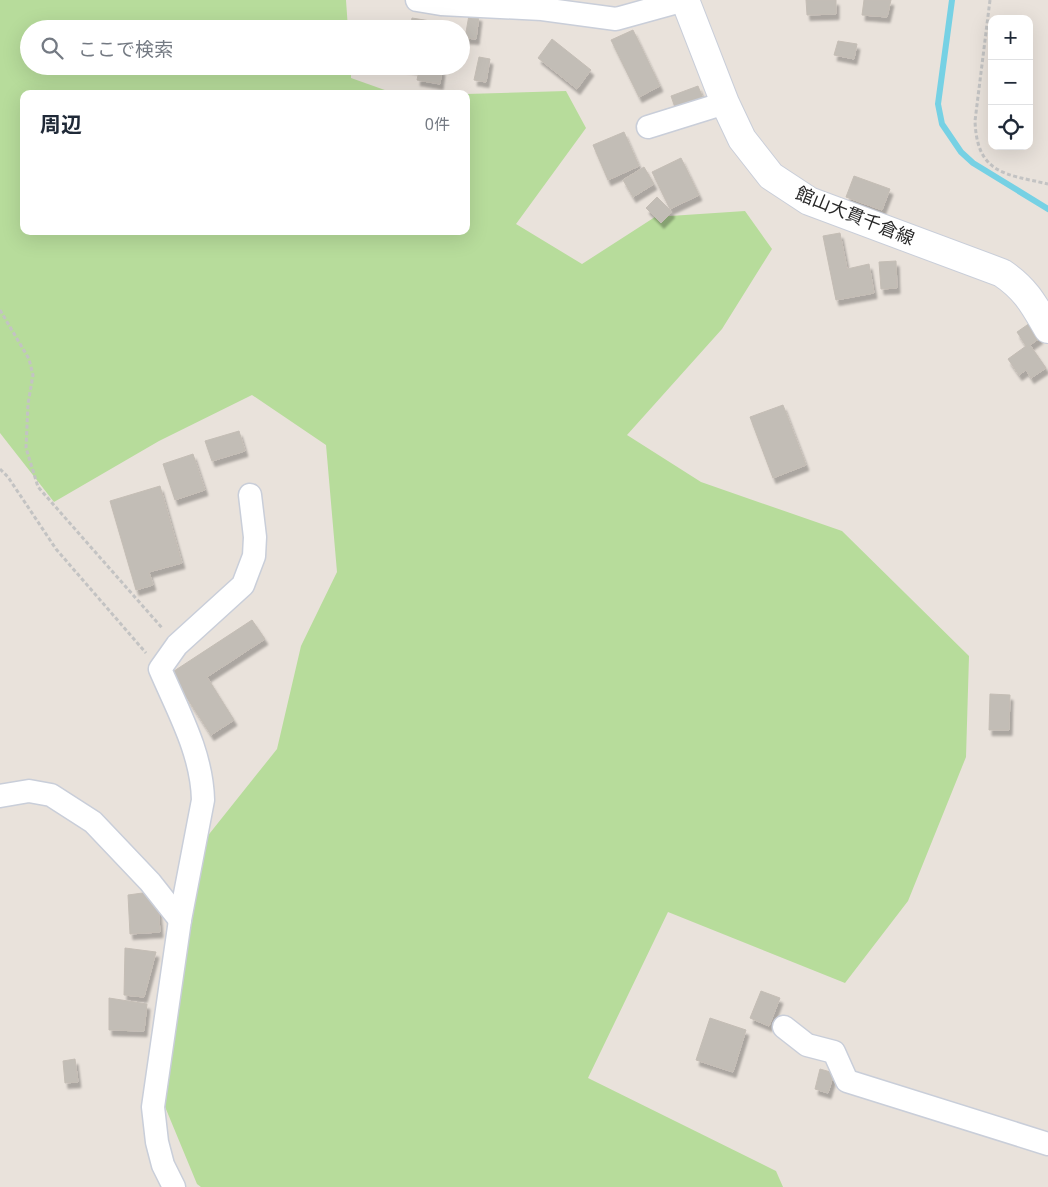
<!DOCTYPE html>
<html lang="ja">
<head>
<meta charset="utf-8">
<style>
	body { margin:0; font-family:"Noto Sans","Noto Sans JP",sans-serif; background:#f6f6f7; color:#1f2937 }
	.controls { position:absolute; right:15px; top:15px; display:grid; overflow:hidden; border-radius:10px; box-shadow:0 5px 20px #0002 }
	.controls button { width:45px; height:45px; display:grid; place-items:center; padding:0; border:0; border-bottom:1px solid #e0e1e3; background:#fff; color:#1f2937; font:25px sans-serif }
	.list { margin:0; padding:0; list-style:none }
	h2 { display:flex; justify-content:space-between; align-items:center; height:65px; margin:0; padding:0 20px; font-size:21px }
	h2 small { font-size:16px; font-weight:400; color:#747a83 }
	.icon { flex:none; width:28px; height:28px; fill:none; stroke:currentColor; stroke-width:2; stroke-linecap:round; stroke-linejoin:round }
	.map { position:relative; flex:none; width:1048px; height:1187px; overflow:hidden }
	.search { position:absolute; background:#fff; box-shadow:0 5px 20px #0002; left:20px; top:20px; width:450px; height:55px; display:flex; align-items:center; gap:12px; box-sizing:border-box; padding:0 18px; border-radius:28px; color:#747a83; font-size:19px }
	.panel { position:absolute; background:#fff; box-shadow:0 5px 20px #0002; left:20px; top:90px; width:450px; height:145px; border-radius:10px }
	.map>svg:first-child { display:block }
	.green { fill:#b7dc9b }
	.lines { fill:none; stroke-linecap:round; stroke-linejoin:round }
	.stream { stroke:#76d1e4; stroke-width:6 }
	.building { fill:#c2bdb6; stroke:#c4bdb5; filter:url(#shadow) }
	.street-casing { stroke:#c9ced9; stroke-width:25 }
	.secondary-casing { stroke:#c9ced9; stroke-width:30 }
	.path { stroke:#c3c3c3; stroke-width:3; stroke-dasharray:4 2.5; stroke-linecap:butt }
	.street { stroke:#fff; stroke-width:22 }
	.secondary { stroke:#fff; stroke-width:28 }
	.labels { text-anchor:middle; stroke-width:4; stroke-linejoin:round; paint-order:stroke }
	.street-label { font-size:18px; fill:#282828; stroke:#fff }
</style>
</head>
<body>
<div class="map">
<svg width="1048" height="1187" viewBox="0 0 1048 1187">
	<defs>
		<filter id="shadow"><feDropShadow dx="3" dy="5.5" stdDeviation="1" flood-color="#0004"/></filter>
	</defs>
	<rect width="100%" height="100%" fill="#e9e2db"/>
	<polygon class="green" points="0,0 346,0 348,29 29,29 29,66 351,66 351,78 396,94 24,94 24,231 466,231 466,94 566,91 586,128 516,224 582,264 655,217 745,211 772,249 722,329 627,435 701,482 842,531 969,656 966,757 908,901 845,983 668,912 588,1078 776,1171 783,1187 201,1187 197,1184 156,1085 206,838 277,749 301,646 337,572 326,445 252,395 159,441 54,502 0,433"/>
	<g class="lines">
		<polyline class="stream" points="952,0 938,104 942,124 961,152 973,163 1048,209"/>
	</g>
	<g class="building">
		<polygon points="806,0 836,0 836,14 807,15"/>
		<polygon points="864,0 891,0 887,17 862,15"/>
		<polygon points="469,15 479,16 476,39 465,38"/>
		<polygon points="412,18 443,23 442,29 410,29"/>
		<polygon points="633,30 660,86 639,97 611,40"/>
		<polygon points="552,39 591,70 577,89 538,58"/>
		<polygon points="838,41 857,44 854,59 834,55"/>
		<polygon points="479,57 490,59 486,82 474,80"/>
		<polygon points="436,66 435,68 442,69 440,84 417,80 419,70 404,67"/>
		<polygon points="698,86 706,106 678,116 671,96"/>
		<polygon points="624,132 639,166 608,180 593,145"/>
		<polygon points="681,158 699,195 670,209 652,172"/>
		<polygon points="644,167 654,184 633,197 623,180"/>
		<polygon points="854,176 890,189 882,210 846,197"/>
		<polygon points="657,197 672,212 661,223 646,208"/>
		<polygon points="840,233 847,269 869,264 874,293 836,300 823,236"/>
		<polygon points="896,261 897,288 881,289 879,262"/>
		<polygon points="1030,323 1040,338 1030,345 1046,368 1031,378 1026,370 1019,375 1008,359 1026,346 1017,332"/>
		<polygon points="783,405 806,465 773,478 750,417"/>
		<polygon points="239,431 245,451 212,461 205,441"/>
		<polygon points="193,454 205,490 175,500 163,464"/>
		<polygon points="160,486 182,563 149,572 153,585 136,590 110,501"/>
		<polygon points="252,620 265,639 207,677 234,720 211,735 171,673"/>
		<polygon points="990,694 1010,695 1009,730 989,730"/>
		<polygon points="157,891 160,932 130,934 128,895"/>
		<polygon points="125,948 156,952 144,997 124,995"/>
		<polygon points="761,991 780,998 769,1026 750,1018"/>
		<polygon points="109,998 147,1004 144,1031 109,1030"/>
		<polygon points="710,1018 746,1030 733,1072 696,1060"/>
		<polygon points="75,1059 78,1082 65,1083 63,1061"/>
		<polygon points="820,1069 834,1073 828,1093 815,1089"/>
	</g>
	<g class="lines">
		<g class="street-casing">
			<g id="street">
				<polyline points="417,0 441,4 542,9 616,19 685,0"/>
				<polyline points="648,127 725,103"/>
				<polyline points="0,796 29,791 51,795 93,822 150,882 180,920"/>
				<polyline points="784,1027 807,1045 834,1052 847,1081 1048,1144"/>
				<path d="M 174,1187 L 163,1165 L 157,1142 L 153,1107 L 180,920 L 203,800 C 202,753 178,711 160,669 L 177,645 L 243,585 L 254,556 L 255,537 L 250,495"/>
			</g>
		</g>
		<g class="secondary-casing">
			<path id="secondary" d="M 685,0 L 725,103 L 742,139 L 771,176 L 809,201 L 1002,273 C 1026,289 1034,305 1048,329"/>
		</g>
		<g class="path">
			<path d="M 990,0 L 975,121 C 977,174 1005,174 1048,184"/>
			<polyline points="0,310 29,359 33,375 28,404 26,448 38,487 163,629"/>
			<polyline points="0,469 8,477 56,549 146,653"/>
		</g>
		<use href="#street" class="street"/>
		<use href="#secondary" class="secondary"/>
	</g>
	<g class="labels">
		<g class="street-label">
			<text transform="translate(855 216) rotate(22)" y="6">館山大貫千倉線</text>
		</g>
	</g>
</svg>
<div class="controls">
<button>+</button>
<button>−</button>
<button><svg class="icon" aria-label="locate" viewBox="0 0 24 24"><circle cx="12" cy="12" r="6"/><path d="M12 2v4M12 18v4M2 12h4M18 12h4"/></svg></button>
</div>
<div class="search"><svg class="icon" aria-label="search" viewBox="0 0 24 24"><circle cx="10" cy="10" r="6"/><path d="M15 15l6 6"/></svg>ここで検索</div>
<section class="panel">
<h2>周辺<small>0件</small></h2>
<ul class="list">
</ul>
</section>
</div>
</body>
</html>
